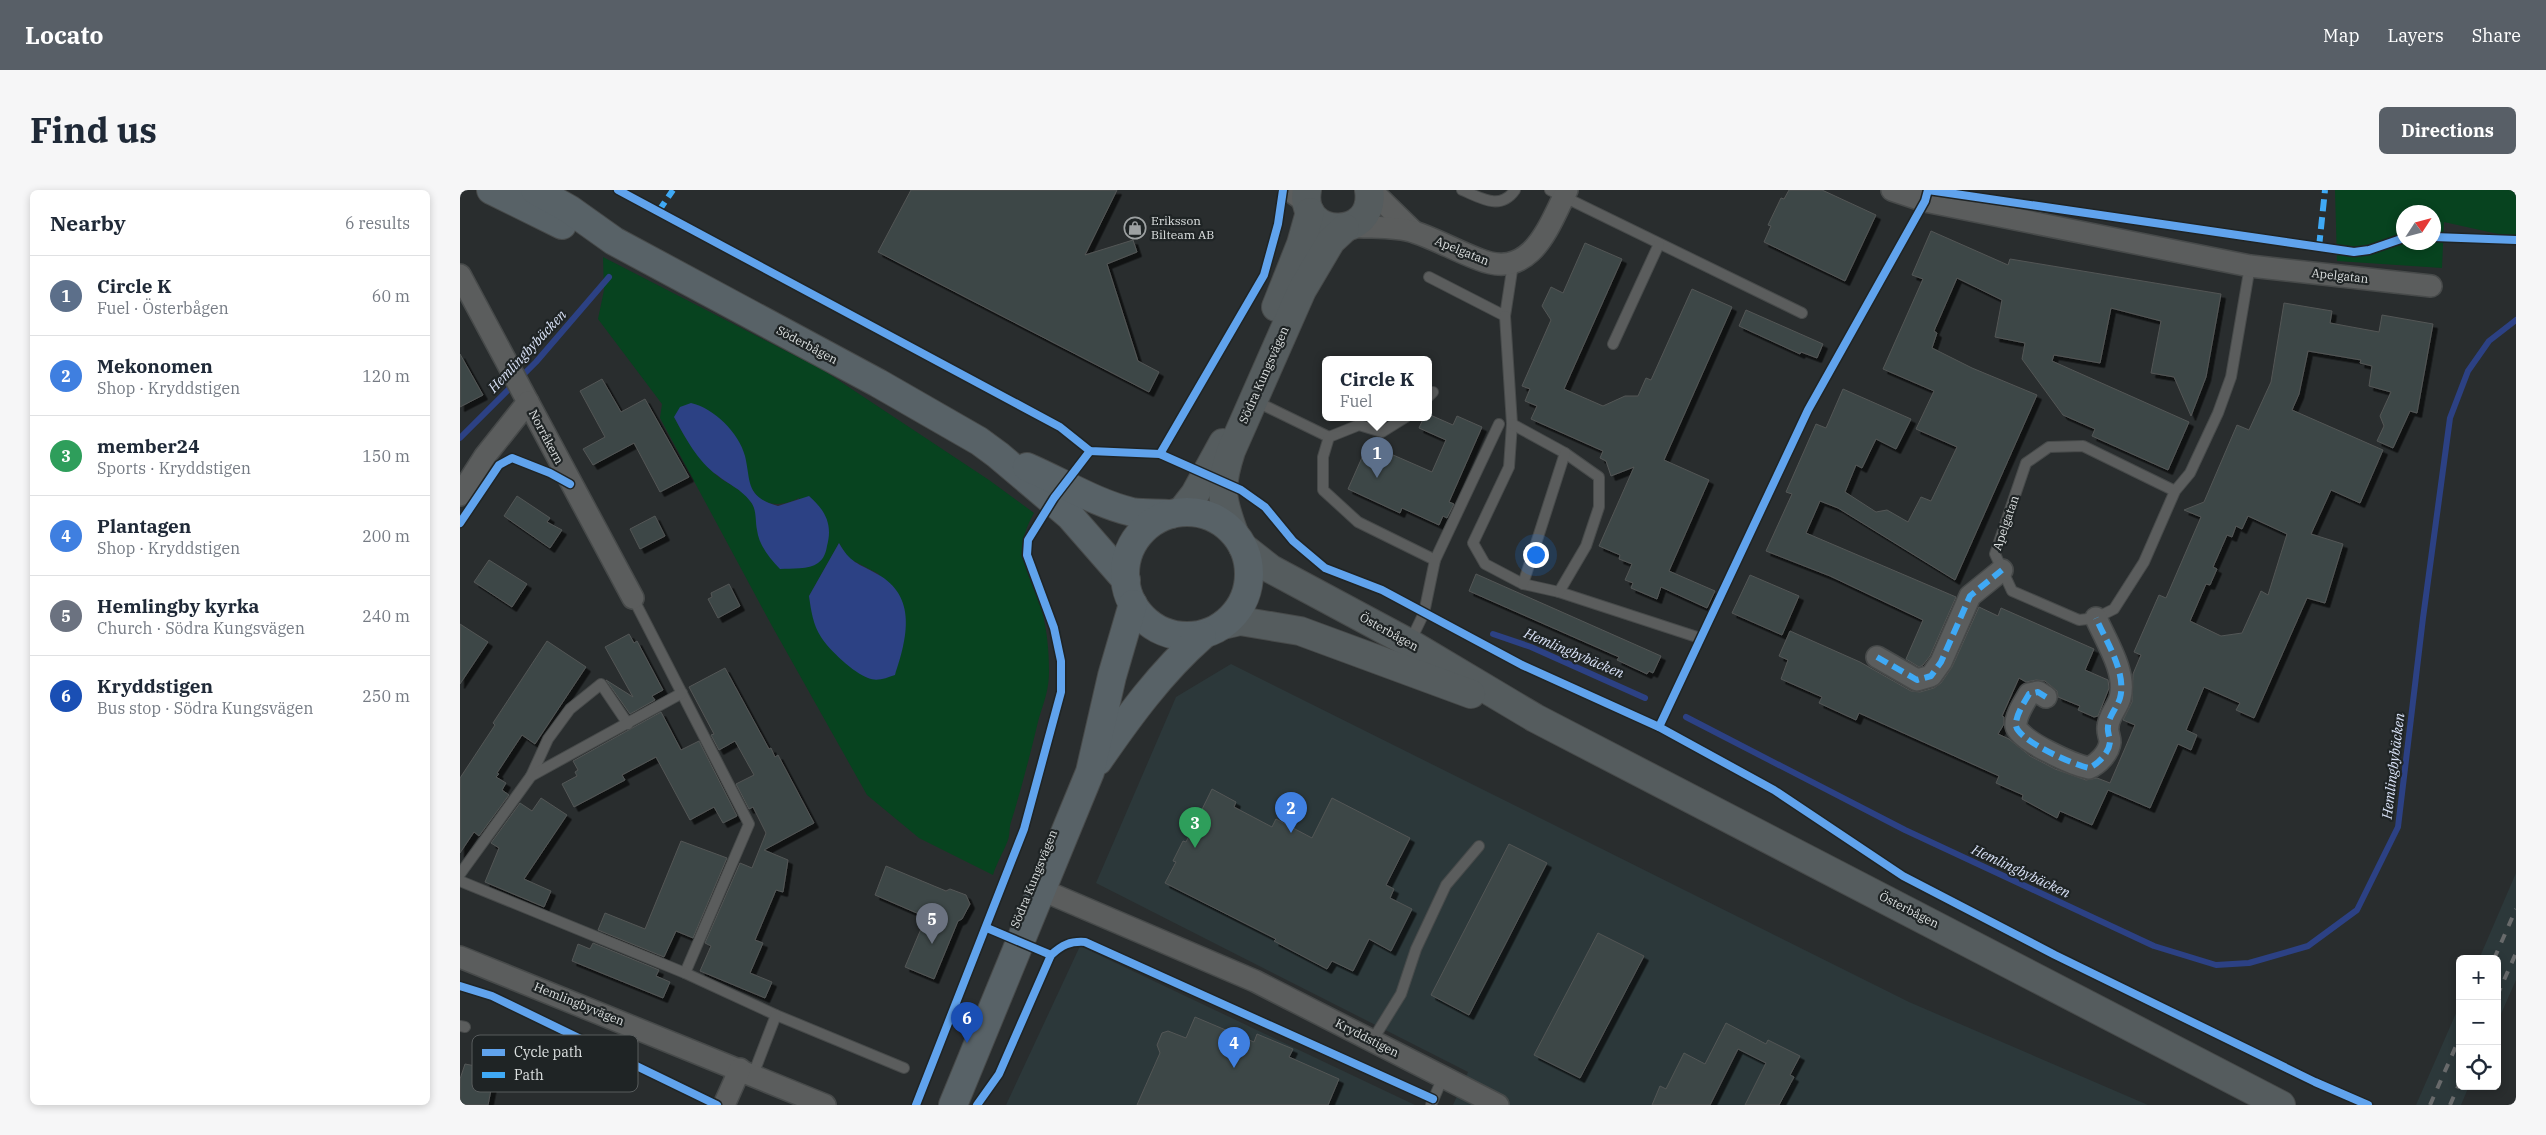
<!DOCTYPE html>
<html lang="en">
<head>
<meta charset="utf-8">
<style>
	body { margin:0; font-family:"IBM Plex Serif",serif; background:#f6f6f7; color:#1f2937 }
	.controls { position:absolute; right:15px; bottom:15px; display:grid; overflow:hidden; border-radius:8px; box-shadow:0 2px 8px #0003 }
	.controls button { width:45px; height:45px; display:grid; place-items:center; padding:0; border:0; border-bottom:1px solid #e0e1e3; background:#fff; color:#1f2937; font:25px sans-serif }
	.compass { position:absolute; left:1936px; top:15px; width:45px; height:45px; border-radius:50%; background:#fff; box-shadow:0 2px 8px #0003; rotate:54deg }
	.you { position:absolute; left:1075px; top:364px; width:18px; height:18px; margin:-12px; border:4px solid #fff; border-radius:50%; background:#1a73e8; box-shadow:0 0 0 8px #1a73e833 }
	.badge { display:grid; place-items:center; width:32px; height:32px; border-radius:50%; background:#585f67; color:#fff; font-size:16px; font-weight:700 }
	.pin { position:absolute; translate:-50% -41px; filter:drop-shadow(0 1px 2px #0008) }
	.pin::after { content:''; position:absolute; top:26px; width:18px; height:15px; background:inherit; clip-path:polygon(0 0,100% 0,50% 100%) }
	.popup { position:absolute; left:862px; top:166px; width:110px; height:65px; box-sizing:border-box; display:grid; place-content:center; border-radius:8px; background:#fff; filter:drop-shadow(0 1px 4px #0005); font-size:16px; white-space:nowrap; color:#747a83 }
	.popup b { font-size:19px; color:#1f2937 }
	.popup::after { content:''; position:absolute; left:50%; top:100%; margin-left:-10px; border:10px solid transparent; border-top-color:#fff }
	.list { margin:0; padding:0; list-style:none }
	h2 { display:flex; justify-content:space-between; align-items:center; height:65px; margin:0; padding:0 20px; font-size:21px }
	h2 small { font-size:16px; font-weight:400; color:#747a83 }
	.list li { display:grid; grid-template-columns:32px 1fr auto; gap:15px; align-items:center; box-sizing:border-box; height:80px; padding:0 20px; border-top:1px solid #e0e1e3 }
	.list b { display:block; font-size:19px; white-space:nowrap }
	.list p { margin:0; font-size:16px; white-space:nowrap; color:#747a83 }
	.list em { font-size:16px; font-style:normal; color:#747a83 }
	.icon { flex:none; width:28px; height:28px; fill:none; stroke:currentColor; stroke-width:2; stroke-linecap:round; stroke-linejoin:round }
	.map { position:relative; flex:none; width:2056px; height:915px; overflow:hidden; border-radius:8px }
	header { display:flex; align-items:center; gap:30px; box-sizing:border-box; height:70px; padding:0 25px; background:#585f67; color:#fff }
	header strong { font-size:24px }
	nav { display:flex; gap:28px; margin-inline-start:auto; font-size:18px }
	.intro { display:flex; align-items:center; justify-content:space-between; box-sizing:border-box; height:120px; padding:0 30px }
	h1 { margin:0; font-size:35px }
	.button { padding:12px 22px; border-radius:8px; background:#585f67; color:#fff; font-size:18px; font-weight:700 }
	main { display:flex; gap:30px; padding:0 30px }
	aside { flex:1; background:#fff; border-radius:8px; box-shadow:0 2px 8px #0003 }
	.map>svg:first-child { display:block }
	.built { fill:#2c383a }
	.green { fill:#07431f; fill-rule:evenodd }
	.water { fill:#2c4184 }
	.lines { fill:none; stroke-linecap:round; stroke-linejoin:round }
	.stream { stroke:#2c4184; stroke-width:6 }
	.building { fill:#3e4746; stroke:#535656; fill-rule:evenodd; filter:url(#shadow) }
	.lane-casing { stroke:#474a4a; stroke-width:12 }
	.street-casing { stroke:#474a4a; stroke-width:24 }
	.secondary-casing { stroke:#474a4a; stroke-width:30 }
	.primary-casing { stroke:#474a4a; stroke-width:30 }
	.lane { stroke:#5b5d5d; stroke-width:10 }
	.street { stroke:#5b5d5d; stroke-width:21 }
	.secondary { stroke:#555c5e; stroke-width:28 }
	.primary { stroke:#586267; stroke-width:28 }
	.rail { stroke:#686a6b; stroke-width:4; stroke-dasharray:9 9; stroke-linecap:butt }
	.quiet { stroke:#3fa9f5; stroke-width:6; stroke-dasharray:12 6; stroke-linecap:butt }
	.cycleway-casing { stroke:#1f2425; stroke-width:11 }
	.cycleway { stroke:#60a3ed; stroke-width:8 }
	.labels { text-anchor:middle; stroke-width:4.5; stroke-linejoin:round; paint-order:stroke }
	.poi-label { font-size:12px; fill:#dce0e0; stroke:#1f2425; text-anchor:start }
	.street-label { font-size:12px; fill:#dce0e0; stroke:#1f2425 }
	.water-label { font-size:14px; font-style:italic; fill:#d9e2f7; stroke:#1f2425 }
	.key { fill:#1f2425; stroke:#585c5d; stroke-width:1 }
	.key-label { font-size:14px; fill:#dce0e0 }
</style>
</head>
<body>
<header>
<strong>Locato</strong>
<nav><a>Map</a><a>Layers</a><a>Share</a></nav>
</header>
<div class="intro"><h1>Find us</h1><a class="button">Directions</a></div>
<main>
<aside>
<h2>Nearby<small>6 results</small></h2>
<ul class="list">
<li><span class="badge" style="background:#5c6f8a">1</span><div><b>Circle K</b><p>Fuel · Österbågen</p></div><em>60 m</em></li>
<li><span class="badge" style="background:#3f7fe0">2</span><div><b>Mekonomen</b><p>Shop · Kryddstigen</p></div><em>120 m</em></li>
<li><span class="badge" style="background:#2e9e5b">3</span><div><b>member24</b><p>Sports · Kryddstigen</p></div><em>150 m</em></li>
<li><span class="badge" style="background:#3f7fe0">4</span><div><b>Plantagen</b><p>Shop · Kryddstigen</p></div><em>200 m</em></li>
<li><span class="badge" style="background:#6b7280">5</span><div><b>Hemlingby kyrka</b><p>Church · Södra Kungsvägen</p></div><em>240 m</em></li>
<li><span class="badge" style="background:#1a4fb4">6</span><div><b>Kryddstigen</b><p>Bus stop · Södra Kungsvägen</p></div><em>250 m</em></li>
</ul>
</aside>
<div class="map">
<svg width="2056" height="915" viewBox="0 0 2056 915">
	<defs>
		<filter id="shadow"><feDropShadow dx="4.5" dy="4.5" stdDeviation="0" flood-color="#0009"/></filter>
	</defs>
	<rect width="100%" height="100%" fill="#292d2e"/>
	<g class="built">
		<polygon points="771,474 1449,812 1688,915 993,915 1008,882 636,693 716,507"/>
		<polygon points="2056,683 2056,790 2037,833 2037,769 2019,769"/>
		<polygon points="620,756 955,915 546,915"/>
		<polygon points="2000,814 2000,896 2009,896 2001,915 1956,915"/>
	</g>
	<g class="green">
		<path d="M 1875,0 L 2056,0 L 2056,48 L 1984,32 L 1982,78 L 1877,71 ZM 1944,22 L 1974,22 L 1974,52 L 1944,52 Z"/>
		<path d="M 143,67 L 363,180 L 529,290 L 574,323 C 550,365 570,381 582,421 C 587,440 589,461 589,481 C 589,504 582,515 577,536 C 569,569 561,600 551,632 C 549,638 550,645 548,650 C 543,663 537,672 533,685 L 459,648 L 407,605 L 312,436 L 200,228 L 202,214 L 138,129 L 144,100 ZM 214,227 L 271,241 C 276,249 282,256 284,265 C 286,272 285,280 287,288 C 295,314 316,320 339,308 L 350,376 L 320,378 C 300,360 305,333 291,312 C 282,298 266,294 255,284 C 237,267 225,248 214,227 ZM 379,353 L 388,368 L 419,384 L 408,488 C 372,465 357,450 349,406 Z"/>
	</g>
	<g class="water">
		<path d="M 231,213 C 254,218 279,243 285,266 C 291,291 285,307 318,316 L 349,306 C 365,320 373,334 367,356 C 366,362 364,369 358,373 C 349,380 331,378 320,379 C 309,368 299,355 297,340 C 295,330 297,319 290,311 C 281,299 268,294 257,285 C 238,272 225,247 214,227 L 220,217 Z"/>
		<path d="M 379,353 C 390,373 398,373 417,384 C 458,406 447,449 435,485 C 426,488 417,492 408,488 C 394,483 369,460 361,447 C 353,435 351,420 349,406 Z"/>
	</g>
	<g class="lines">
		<g class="stream">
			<polyline points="0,248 76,172 149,87"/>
			<polyline points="1033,444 1071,457 1185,508"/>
			<polyline points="1226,527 1445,640 1694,756 1756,775 1789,773 1848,756 1897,720 1938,637 1963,428 1990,228 2008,181 2029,151 2056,130"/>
		</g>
	</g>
	<g class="building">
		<polygon points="451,0 657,0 625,65 673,50 677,62 647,74 678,171 699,182 689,202 418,62"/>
		<polygon points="1329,0 1362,0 1416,25 1385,91 1304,52 1311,36 1308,35 1321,8 1324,9"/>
		<polygon points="1471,41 1548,75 1550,69 1761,104 1746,187 1731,226 1714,187 1691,183 1701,131 1651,118 1640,173 1594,165 1592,171 1729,232 1708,280 1632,246 1635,239 1603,225 1562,169 1565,153 1535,147 1542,110 1497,88 1474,141 1477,143 1472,158 1512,178 1577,205 1495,390 1378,318 1360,311 1346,343 1496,407 1470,466 1463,475 1459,477 1446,469 1463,430 1370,386 1306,361 1332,304 1326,302 1356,234 1366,238 1383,199 1451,229 1436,259 1416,249 1402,278 1396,275 1385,302 1416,322 1427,320 1448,332 1461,307 1471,311 1497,257 1456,239 1474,201 1423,179 1463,89 1452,85"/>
		<polygon points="1125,53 1162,69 1104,199 1143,216 1165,206 1178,206 1186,188 1191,190 1232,99 1272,117 1204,270 1249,290 1209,381 1255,401 1247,418 1201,397 1197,409 1171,398 1173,393 1165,390 1172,374 1159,369 1160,365 1139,356 1174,277 1151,286 1146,271 1140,268 1143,261 1071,229 1077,216 1065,211 1070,199 1062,196 1091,130 1082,116 1091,97 1103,103"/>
		<path d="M 1824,113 L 1872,121 L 1870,133 L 1919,142 L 1922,125 L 1973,134 L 1957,223 L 1950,221 L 1933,258 L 1917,251 L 1924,236 L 1920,226 L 1931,202 L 1909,196 L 1912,176 L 1900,173 L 1901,170 L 1848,161 L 1839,204 L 1832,220 L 1923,260 L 1900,313 L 1871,300 L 1851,344 L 1883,354 L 1865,413 L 1847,408 L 1794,528 L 1776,520 L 1780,513 L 1744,497 L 1726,540 L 1737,545 L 1731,560 L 1718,554 L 1690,618 L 1648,600 L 1632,635 L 1600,621 L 1597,628 L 1562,609 L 1563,605 L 1536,593 L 1539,586 L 1399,523 L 1396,530 L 1359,513 L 1362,507 L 1321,489 L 1328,470 L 1319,466 L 1330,441 L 1400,472 L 1451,501 L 1460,502 L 1474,498 L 1481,493 L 1492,477 L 1519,417 L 1538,426 L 1541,418 L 1634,459 L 1625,480 L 1648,490 L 1649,498 L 1638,526 L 1634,527 L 1618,520 L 1620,516 L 1598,507 L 1597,501 L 1585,491 L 1576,490 L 1566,492 L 1559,488 L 1542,526 L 1544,527 L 1544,534 L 1538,544 L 1549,549 L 1570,566 L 1595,579 L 1626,590 L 1637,588 L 1650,593 L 1675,535 L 1663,530 L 1672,512 L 1673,484 L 1681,465 L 1674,462 L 1699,405 L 1706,408 L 1741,327 L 1724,320 L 1744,312 L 1777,235 L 1789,240 L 1811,192 ZM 1788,326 L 1827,344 L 1808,405 L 1801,401 L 1782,443 L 1761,446 L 1730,431 L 1746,394 L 1750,395 L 1757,379 L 1753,377 L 1767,345 L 1772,347 L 1776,336 L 1782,339 Z"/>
		<polygon points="1286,120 1363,154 1357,168 1341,162 1340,164 1279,136"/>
		<polygon points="0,164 23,205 0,217"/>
		<polygon points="142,189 161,222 185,209 229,287 200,302 174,253 133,275 123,259 145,247 120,201"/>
		<polygon points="968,224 993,235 997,226 1022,237 989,312 994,314 987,328 983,326 979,335 942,318 940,323 888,299 908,254 972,282 986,250 959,238 964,227 968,227"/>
		<polygon points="57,306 90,328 87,332 102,340 90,358 44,326"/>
		<polygon points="195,326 205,346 180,359 170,339"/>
		<polygon points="29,370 67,394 52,417 14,392"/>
		<polygon points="1016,384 1201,466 1193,483 1189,481 1187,484 1157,470 1159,467 1009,401"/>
		<polygon points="1290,385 1339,406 1322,445 1272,423"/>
		<polygon points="269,394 280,416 258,428 248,409 252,407 251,403"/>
		<polygon points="0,434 28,452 0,494"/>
		<polygon points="169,444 174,453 177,451 203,500 192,506 195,510 170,524 146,490 173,507 145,457"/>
		<polygon points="87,451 126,477 75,554 62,545 37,583 39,584 36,587 46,593 42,600 49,605 19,646 14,642 0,663 0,588 35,535 33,533"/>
		<polygon points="265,478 309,559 311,558 315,567 318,565 354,633 304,660 328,670 323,702 316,700 295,750 303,753 290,783 312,792 305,808 240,781 251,756 245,753 280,673 292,678 306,643 293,617 289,619 276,594 294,585 275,551 259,560 251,545 254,544 229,497"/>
		<polygon points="201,522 221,560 239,551 277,626 263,633 254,617 230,630 196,567 162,585 165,590 114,617 102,594 117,586 115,582 118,580 113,571"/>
		<polygon points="752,599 776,612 774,617 812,637 816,629 852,648 872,608 950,648 926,695 934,699 930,708 952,719 931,761 909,749 893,781 872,771 867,779 814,751 816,749 705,693 716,672 713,671 723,651 726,652"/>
		<polygon points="81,608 107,625 64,689 91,701 84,717 25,692 39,658 31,653 60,613 72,621"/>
		<polygon points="221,651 267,668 233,748 216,741 204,767 138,740 145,723 185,739"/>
		<polygon points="1049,654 1087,673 1009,825 971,805"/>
		<polygon points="426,676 486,701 490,699 506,705 510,714 502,729 498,731 474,789 445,777 466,727 415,705"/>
		<polygon points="1138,743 1184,766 1120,888 1074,865"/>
		<polygon points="133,753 199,780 196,786 210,792 203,808 112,771 118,754 130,759"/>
		<polygon points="735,827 794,852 797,844 833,859 829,867 879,889 868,915 677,915 700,863 697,855 702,843 708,841 726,848"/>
		<polygon points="1266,833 1306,854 1308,850 1340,866 1330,885 1334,887 1319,915 1285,915 1306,873 1278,859 1250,915 1192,915 1200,896 1206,899 1224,863 1245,874"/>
		<polygon points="5,874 31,879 30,889 33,890 28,915 0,915 0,889"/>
	</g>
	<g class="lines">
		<g class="lane-casing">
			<g id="lane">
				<path d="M 1002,0 C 1021,8 1040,21 1055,0"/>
				<polyline points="1090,0 1342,123"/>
				<polyline points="969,87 1045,126 1053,74"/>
				<polyline points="1045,126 1052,234 1049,277 1013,353 1025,374 1063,394 1099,402 1240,448"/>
				<polyline points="1153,154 1199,54"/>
				<polyline points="968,207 973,202"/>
				<polyline points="793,210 869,247"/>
				<polyline points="946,227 922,242 899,235 869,247 863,267 863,300 898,332 975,370"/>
				<polyline points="1052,234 1105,263 1139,287 1139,317 1126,356 1099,402"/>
				<polyline points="1715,301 1623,256 1589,257 1566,273 1535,364 1552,401 1619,430 1636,428 1654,419 1684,372 1715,301 1730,283 1758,223 1771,187 1790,76"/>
				<polyline points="1063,394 1105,263"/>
				<polyline points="173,408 289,634 225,783"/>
				<polyline points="950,452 964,423 975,370 1039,234"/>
				<polyline points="71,586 88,549 110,519 141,494 168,534"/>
				<polyline points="0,684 71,586 222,503"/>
				<polyline points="0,691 225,783 316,825 444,878"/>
				<polyline points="0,836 5,837"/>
				<polyline points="912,851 941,804 956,759 986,695 1019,656"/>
				<polyline points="293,885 316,825"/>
				<polyline points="971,915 983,887"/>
			</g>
		</g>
		<g class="street-casing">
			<g id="street">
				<polyline points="829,0 847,13"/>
				<polyline points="911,0 953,41"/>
				<polyline points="1432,0 1465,11 1790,76 1971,96"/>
				<path d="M 890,36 C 908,38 937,36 954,42 C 976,49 996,61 1018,69 C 1071,91 1088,38 1107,0"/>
				<polyline points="0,85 173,408"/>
				<polyline points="0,305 25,266 68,212"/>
				<polyline points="1417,467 1457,490 1471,486 1481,472 1510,406 1542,380"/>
				<path d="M 1586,507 L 1578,502 L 1569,504 C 1564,513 1555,526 1556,536 C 1559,551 1614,575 1629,578 C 1638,574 1649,563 1650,552 C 1650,547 1647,542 1648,537 C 1648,527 1657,518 1660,508 C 1667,483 1646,451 1636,428"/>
				<polyline points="582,700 795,791 1038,915"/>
				<polyline points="0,767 365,915"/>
				<polyline points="264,915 280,879"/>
			</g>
		</g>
		<g class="secondary-casing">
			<g id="secondary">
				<path d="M 847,0 C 838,49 917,51 909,0"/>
				<polyline points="816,117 841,54 850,22"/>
				<polyline points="721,322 735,304 763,253"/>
				<path d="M 774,343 C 761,308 759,298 771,261 L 842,100 L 871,51 L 885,38"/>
				<polyline points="783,357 811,379 949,453 1075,528 1821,915"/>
				<polyline points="763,435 780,431 840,441 1011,504"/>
			</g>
		</g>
		<g class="primary-casing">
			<g id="primary">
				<polyline points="31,0 102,35"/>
				<polyline points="75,0 109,19 154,51 418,193 519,251 538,265 610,326 666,390"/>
				<path d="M 567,277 C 602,292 635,313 672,322 C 684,324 699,323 711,324"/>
				<circle cx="727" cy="384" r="62"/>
				<path d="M 638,571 C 669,526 701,482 742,446"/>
				<polyline points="493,915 630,582 652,486 673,414"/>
			</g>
		</g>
		<use href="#lane" class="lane"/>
		<use href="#street" class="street"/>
		<use href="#secondary" class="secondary"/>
		<use href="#primary" class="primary"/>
		<g class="rail">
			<polyline points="2034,769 2056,719"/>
			<polyline points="2037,806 2056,763"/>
			<polyline points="1970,915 2000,847"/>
			<polyline points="1990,915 2000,892"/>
		</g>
		<g class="quiet">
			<polyline points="198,22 213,0"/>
			<polyline points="1859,57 1865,0"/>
			<polyline points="1417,467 1457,490 1471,486 1481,472 1510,406 1542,380"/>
			<path d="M 1586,507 L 1578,502 L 1569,504 C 1564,513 1555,526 1556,536 C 1559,551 1614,575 1629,578 C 1638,574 1649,563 1650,552 C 1650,547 1647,542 1648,537 C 1648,527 1657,518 1660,508 C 1667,483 1646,451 1636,428"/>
		</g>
		<g class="cycleway-casing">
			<g id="cycleway">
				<polyline points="158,0 600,237 630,261 700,264 781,300 805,317 833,351 865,378 922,400 1062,475 1199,537 1314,600 1443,686 1595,765 1855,892 1908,915"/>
				<polyline points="1468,0 1894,62 1909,60 1944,48"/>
				<polyline points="1974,47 2056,50"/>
				<polyline points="700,264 804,85 818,34 823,0"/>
				<polyline points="0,333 39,275 52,268 90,283 110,294"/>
				<polyline points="1199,537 1348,220 1465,11 1468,0"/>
				<polyline points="527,738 591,765"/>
				<polyline points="0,796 32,806 257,915"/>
				<polyline points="456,915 564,639 601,502 601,471 594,438 567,365 568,350 594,308 630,261"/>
				<path d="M 517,915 L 539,884 L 591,765 C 602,755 610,751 625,752 L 973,909"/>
			</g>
		</g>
		<use href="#cycleway" class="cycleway"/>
	</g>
	<defs>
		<g id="shop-ring" transform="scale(1.125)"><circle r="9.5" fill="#1f2425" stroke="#9da1a2" stroke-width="1.5"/><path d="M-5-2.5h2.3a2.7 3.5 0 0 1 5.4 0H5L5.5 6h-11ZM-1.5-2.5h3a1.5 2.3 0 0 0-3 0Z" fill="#9da1a2"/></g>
	</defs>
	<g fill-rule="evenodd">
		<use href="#shop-ring" x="675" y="38"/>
	</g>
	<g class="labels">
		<g class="poi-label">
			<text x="691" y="35">Eriksson<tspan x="691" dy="14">Bilteam AB</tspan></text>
		</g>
		<g class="street-label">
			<text transform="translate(1002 61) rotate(22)" y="4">Apelgatan</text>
			<text transform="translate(1880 86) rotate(6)" y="4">Apelgatan</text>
			<text transform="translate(347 155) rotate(28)" y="4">Söderbågen</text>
			<text transform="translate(804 185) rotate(-66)" y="4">Södra Kungsvägen</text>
			<text transform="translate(86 247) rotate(62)" y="4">Norråkern</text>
			<text transform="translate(1546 333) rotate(-71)" y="4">Apelgatan</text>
			<text transform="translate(929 442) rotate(29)" y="4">Österbågen</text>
			<text transform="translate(574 689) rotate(-68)" y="4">Södra Kungsvägen</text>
			<text transform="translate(1449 720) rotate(27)" y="4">Österbågen</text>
			<text transform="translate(119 814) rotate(22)" y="4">Hemlingbyvägen</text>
			<text transform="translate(907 848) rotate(27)" y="4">Kryddstigen</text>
		</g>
		<g class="water-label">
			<text transform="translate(67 161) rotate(-47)" y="5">Hemlingbybäcken</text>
			<text transform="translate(1114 463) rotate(23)" y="5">Hemlingbybäcken</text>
			<text transform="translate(1933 576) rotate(-83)" y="5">Hemlingbybäcken</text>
			<text transform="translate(1561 681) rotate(25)" y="5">Hemlingbybäcken</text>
		</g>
	</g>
	<rect x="12" y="845" width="166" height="57" rx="8" class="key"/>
	<rect x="22" y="859" width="23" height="7" fill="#60a3ed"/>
	<rect x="22" y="882" width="23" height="6" fill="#3fa9f5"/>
	<g class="key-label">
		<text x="54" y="867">Cycle path</text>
		<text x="54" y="890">Path</text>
	</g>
</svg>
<div class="controls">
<button>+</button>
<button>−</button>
<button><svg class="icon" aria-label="locate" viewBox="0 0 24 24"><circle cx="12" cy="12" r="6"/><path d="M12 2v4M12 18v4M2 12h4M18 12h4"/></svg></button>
</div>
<svg class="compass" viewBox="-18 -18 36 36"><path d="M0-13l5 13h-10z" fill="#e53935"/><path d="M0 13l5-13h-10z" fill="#747a83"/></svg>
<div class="you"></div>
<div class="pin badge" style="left:917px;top:288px;background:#5c6f8a">1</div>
<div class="popup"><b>Circle K</b>Fuel</div>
<div class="pin badge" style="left:831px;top:643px;background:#3f7fe0">2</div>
<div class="pin badge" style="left:735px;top:658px;background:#2e9e5b">3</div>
<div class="pin badge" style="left:774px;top:878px;background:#3f7fe0">4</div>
<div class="pin badge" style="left:472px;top:754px;background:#6b7280">5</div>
<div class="pin badge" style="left:507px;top:853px;background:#1a4fb4">6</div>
</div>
</main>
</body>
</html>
